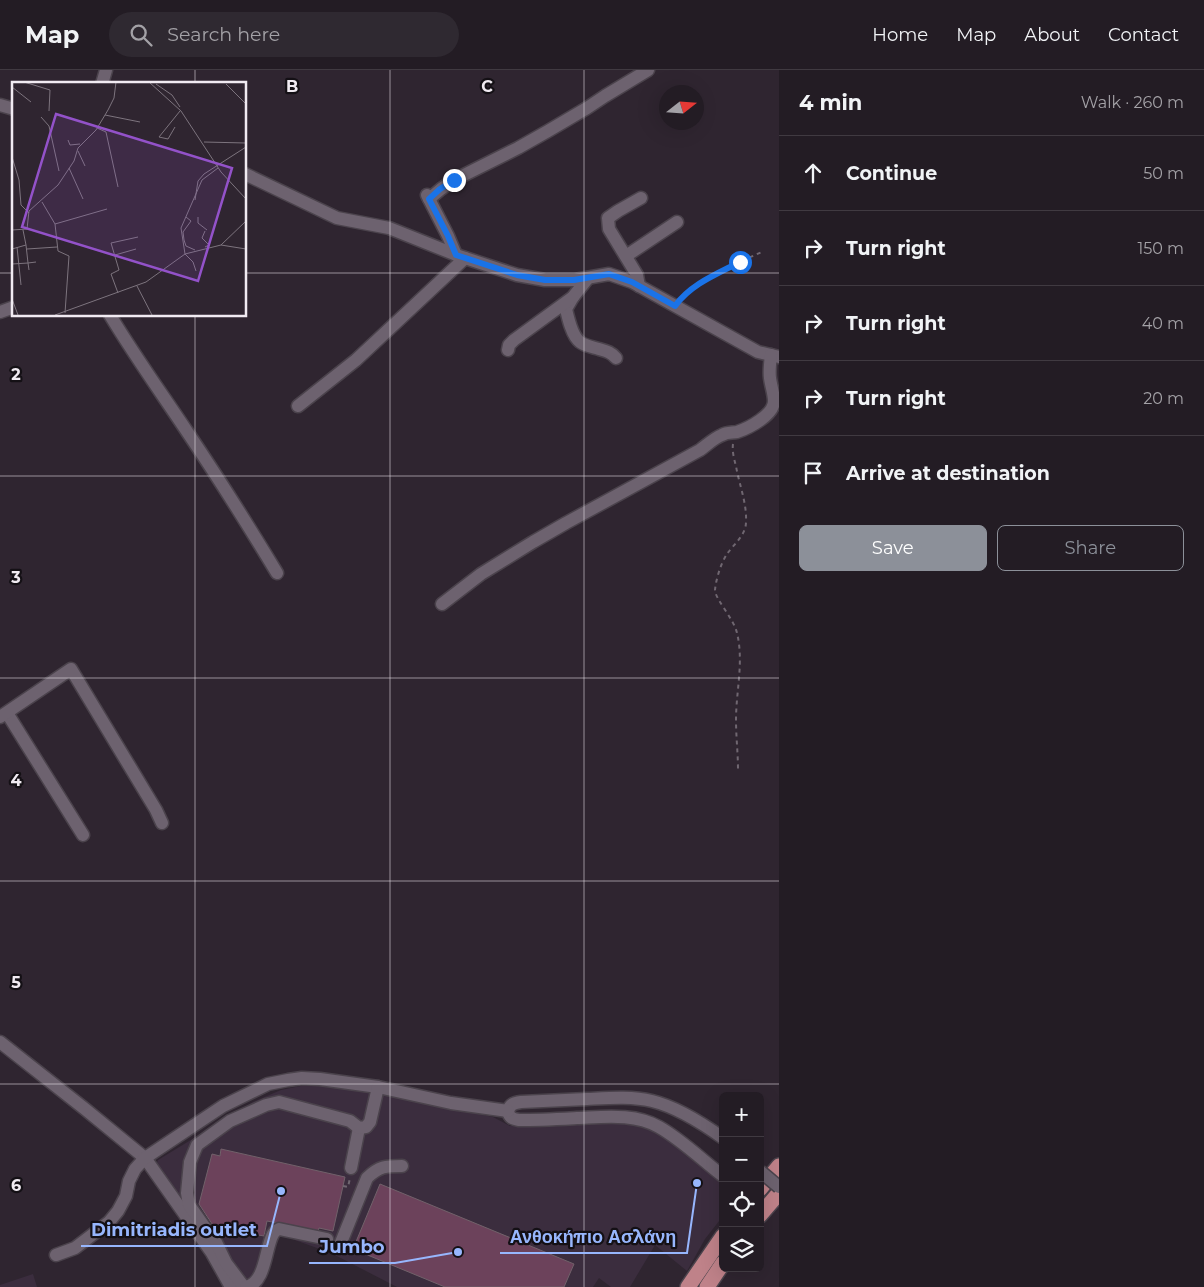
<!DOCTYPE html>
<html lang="en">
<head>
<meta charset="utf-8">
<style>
	body { margin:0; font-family:Montserrat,sans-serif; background:#2f2931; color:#f1f3f6 }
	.controls { position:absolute; right:15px; bottom:15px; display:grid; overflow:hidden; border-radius:8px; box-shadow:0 5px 20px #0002 }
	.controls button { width:45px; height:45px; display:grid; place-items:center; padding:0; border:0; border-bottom:1px solid #403a41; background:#231c24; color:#f1f3f6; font:25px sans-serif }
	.compass { position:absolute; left:659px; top:15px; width:45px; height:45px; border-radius:50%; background:#231c24; box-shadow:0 5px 20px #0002; rotate:73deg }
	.stop { position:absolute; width:15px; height:15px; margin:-11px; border:4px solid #1a73e8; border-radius:50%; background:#fff }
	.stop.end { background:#1a73e8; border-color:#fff; box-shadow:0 1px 5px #0008 }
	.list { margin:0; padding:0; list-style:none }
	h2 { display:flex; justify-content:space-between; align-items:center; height:65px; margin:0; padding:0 20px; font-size:21px }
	h2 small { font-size:16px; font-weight:400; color:#a3a1a6 }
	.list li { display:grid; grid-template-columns:32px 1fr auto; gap:15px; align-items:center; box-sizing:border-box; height:75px; padding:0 20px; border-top:1px solid #403a41 }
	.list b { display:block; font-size:19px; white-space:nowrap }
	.list em { font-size:16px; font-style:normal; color:#a3a1a6 }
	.actions { display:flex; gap:10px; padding:15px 20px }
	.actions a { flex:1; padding:11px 0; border:1px solid #8c9099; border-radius:8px; text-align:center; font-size:18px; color:#8c9099 }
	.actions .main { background:#8c9099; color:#fff }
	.icon { flex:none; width:28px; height:28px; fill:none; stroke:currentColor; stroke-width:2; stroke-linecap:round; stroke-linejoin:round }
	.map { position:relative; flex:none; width:779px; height:1217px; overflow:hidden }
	header { display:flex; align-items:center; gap:30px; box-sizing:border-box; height:70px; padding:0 25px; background:#231c24; border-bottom:1px solid #403a41 }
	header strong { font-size:24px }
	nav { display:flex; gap:28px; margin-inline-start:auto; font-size:18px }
	.search { width:350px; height:45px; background:#2f2931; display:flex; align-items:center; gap:12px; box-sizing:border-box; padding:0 18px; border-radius:28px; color:#a3a1a6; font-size:19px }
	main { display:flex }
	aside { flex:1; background:#231c24 }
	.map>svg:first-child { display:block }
	.built { fill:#3b2d3e }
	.building { fill:#6c425b; stroke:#71616a }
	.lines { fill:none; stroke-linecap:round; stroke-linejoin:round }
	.minor-casing { stroke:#4b434c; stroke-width:15 }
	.major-casing { stroke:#4b434c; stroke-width:18 }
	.path { stroke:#706771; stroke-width:2; stroke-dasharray:4 4; stroke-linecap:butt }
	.minor { stroke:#6d626f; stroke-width:12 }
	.major { stroke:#bf8289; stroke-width:15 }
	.minor-bridge-casing { stroke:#4b434c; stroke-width:15; stroke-linecap:butt }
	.minor-bridge { stroke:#6d626f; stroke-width:12 }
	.route { stroke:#1a73e8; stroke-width:6 }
	.grid { fill:none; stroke:#f1ebf2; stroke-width:1; stroke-opacity:0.55 }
	.inset-road { fill:none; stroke:#7d747e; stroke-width:1 }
	.view { fill:#9352c9; fill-opacity:0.15; stroke:#9352c9; stroke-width:2.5 }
	.inset-edge { fill:none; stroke:#f1ebf2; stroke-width:2.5 }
	.grid-label { font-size:16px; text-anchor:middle; font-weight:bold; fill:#f1ebf2; stroke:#141015; stroke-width:4.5; stroke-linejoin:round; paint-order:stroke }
	.leader { fill:none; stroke:#97b6fd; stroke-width:2 }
	.callout-dot { fill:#97b6fd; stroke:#141015; stroke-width:2 }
	.callout-label { font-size:18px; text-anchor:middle; font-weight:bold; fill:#97b6fd; stroke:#141015; stroke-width:4.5; stroke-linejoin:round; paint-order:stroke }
</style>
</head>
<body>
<header>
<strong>Map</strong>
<div class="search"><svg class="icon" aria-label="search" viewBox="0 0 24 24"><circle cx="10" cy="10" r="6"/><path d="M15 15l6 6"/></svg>Search here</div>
<nav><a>Home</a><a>Map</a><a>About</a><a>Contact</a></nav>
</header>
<main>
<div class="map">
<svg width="779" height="1217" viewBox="0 0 779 1217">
	<rect width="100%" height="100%" fill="#2f2530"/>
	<g class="built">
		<polygon points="310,1014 330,1015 405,1028 493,1047 510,1056 628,1053 648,1056 660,1062 723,1113 723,1146 705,1169 687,1201 655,1175 630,1217 611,1217 599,1208 593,1217 397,1217 331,1183 278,1164 262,1217 237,1217 190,1140 156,1095 158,1090 253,1032 281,1020"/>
		<polygon points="33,1204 37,1217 0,1217 0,1215"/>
	</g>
	<g class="building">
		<polygon points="221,1079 345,1107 333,1161 319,1158 318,1161 267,1151 264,1166 214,1157 199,1134 212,1084 220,1086"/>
		<polygon points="380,1114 574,1194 564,1217 445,1217 353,1179"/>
	</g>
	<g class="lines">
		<g class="minor-casing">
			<g id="minor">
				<polyline points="102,14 106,0"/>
				<polyline points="0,35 14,39"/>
				<polyline points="245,104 337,148 389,158 459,186 517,205 545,210 575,210 609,204 632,212 758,282 779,287"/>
				<polyline points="427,125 448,166 456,185"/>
				<polyline points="429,129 441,119 454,110 518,78 548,61 587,38 605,26 648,0"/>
				<polyline points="626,186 677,152"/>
				<polyline points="639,216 637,205 609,159 608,148 618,141 641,128"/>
				<path d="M 573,227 L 566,239 C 568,248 572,266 580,272 C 585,276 593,277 599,279 C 606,281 611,282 616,288"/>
				<polyline points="0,242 14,237"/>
				<path d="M 110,245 C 134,285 162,324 188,363 C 219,409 248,455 277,503"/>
				<polyline points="508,280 509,275 514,270 573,227 588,208"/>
				<polyline points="298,336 356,290 465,188"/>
				<path d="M 442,534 L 481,504 L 533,472 L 566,453 L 700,380 C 707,375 714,368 722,365 C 727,362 732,363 737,362 C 749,358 774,345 774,331 C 774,324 771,316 770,308 C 769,301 770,293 771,285"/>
				<polyline points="7,643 83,765"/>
				<polyline points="0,647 71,599 156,740 162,753"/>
				<polyline points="0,972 85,1039 145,1088 212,1183 231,1217"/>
				<path d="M 508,1041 C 509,1048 513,1049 519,1050 C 538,1050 557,1049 577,1048 C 604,1047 635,1043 659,1057 C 682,1070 702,1090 723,1106"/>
				<path d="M 508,1041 C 510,1034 514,1033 521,1032 C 543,1031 565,1030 587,1029 C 608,1028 631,1026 652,1031 C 677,1037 702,1053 723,1068"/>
				<polyline points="351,1098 359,1058"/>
				<path d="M 340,1175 L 367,1108 C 379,1096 386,1096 402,1096"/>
				<polyline points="56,1185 75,1178 109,1152 118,1141 126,1126 129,1111 135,1099 145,1088 223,1036 268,1014 288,1010 302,1008 320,1009 378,1017 451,1033 508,1041"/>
				<polyline points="244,1217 226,1193 214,1168 206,1159 189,1135 187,1123 190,1092 197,1075 230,1051 266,1035 279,1032 350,1051 359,1058 366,1057 370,1052 378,1017"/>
				<path d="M 246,1217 C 266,1213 265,1178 273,1164 C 274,1162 277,1160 279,1159 L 327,1169"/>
			</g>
		</g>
		<g class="major-casing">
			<g id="major">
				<polyline points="760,1119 779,1096"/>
				<polyline points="760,1145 779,1123"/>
				<polyline points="688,1217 723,1166"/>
				<polyline points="707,1217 723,1193"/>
			</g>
		</g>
		<g class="path">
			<path d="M 681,228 C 704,206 735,194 764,181"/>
			<path d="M 733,374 C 732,381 734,389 736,396 C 739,414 747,433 746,452 C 746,465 734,474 727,484 C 721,493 716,509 715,520 C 715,529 734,549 737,563 C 744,592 736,621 736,650 C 736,667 738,683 738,700"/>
			<polyline points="343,1116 348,1117 350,1108"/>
		</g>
		<use href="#minor" class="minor"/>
		<use href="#major" class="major"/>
		<g class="minor-bridge-casing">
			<polyline id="minor-bridge" points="760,1101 779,1117"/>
		</g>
		<use href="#minor-bridge" class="minor-bridge"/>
	</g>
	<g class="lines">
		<path class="route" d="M 454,110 L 440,119 L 429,129 L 448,166 L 456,185 L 517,205 L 545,210 L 574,210 L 609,204 L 632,212 L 675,236 C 691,214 717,204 740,192"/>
	</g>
	<path class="grid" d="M 195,0 L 195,14M 390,0 L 390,1217M 584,0 L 584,1217M 0,203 L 14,203M 245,203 L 779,203M 195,245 L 195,1217M 0,406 L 779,406M 0,608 L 779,608M 0,811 L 779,811M 0,1014 L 779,1014"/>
	<g transform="translate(12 12)">
		<rect width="234" height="234" fill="#2f2530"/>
		<path class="inset-road" d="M 12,0 L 38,8 L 37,29M 137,0 L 169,29 L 209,90 L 234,117M 144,2 L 160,13 L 168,25M 214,2 L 234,22M 0,5 L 19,20M 93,33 L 128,40M 29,35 L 37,44 L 47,89M 163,45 L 156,57 L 147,55 L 168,29M 85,46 L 94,50 L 106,105M 56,58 L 58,63 L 68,62M 192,60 L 234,61M 66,69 L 73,84M 0,75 L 7,98 L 9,123 L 17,131M 57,86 L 71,117M 183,118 L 186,99 L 192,92 L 234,65M 30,120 L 43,142 L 46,169 L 57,174 L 53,231M 174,135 L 179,139 L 171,150 L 172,158 L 174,164 L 183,168M 186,135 L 186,141 L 195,148M 43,142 L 95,127M 0,148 L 15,147 L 17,129 L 46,103 L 62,79 L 66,66 L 84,48 L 96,28 L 102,16 L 104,0M 11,148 L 14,163M 193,149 L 190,156 L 197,163 L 193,165M 209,163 L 234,167M 5,165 L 9,203M 0,167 L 14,163 L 16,181 L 0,182M 15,167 L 45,165M 103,173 L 124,167M 17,188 L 16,181 L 24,180M 184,189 L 181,180 L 173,172 L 169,146 L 190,98 L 206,86M 125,204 L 140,233M 106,211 L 99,192 L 107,188 L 99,161 L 126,155M 0,217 L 6,233M 43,233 L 134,200 L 173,172 L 209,163 L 234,139"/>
		<path class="view" d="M 44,32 L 220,86 L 186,199 L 10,145 Z"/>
		<rect width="234" height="234" class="inset-edge"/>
	</g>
	<g class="grid-label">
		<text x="292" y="22">B</text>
		<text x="487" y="22">C</text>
		<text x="16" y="310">2</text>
		<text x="16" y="513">3</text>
		<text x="16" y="716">4</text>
		<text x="16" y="918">5</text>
		<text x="16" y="1121">6</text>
	</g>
	<path class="leader" d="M281 1121L267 1176H81M697 1113L687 1183H500M458 1182L395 1193H309"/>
	<g class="callout-dot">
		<circle cx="281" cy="1121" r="5"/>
		<circle cx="697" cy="1113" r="5"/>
		<circle cx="458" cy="1182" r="5"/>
	</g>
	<g class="callout-label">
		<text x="174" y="1166">Dimitriadis outlet</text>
		<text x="593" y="1173">Ανθοκήπιο Ασλάνη</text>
		<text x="352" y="1183">Jumbo</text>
	</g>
</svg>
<div class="controls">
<button>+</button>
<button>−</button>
<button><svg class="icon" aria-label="locate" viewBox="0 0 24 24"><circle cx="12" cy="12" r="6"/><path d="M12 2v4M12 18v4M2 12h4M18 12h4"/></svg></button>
<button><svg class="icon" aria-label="layers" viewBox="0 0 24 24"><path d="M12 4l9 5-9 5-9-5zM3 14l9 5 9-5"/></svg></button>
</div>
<svg class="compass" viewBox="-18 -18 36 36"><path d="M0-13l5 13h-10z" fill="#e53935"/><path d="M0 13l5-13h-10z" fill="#a3a1a6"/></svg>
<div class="stop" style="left:740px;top:192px"></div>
<div class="stop end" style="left:454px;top:110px"></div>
</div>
<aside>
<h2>4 min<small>Walk · 260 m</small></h2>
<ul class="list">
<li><svg class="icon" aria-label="ahead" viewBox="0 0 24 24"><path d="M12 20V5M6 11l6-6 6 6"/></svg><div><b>Continue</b></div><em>50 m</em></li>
<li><svg class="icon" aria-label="right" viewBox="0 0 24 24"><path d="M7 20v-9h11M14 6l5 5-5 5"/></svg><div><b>Turn right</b></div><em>150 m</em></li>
<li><svg class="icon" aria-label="right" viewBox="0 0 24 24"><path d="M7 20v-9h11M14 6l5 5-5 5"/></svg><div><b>Turn right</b></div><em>40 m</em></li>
<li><svg class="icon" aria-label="right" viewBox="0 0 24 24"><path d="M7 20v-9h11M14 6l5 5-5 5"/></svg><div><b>Turn right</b></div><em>20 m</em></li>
<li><svg class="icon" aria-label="arrive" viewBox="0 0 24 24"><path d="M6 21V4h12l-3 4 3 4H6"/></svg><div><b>Arrive at destination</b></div></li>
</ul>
<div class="actions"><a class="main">Save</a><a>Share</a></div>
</aside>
</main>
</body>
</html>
